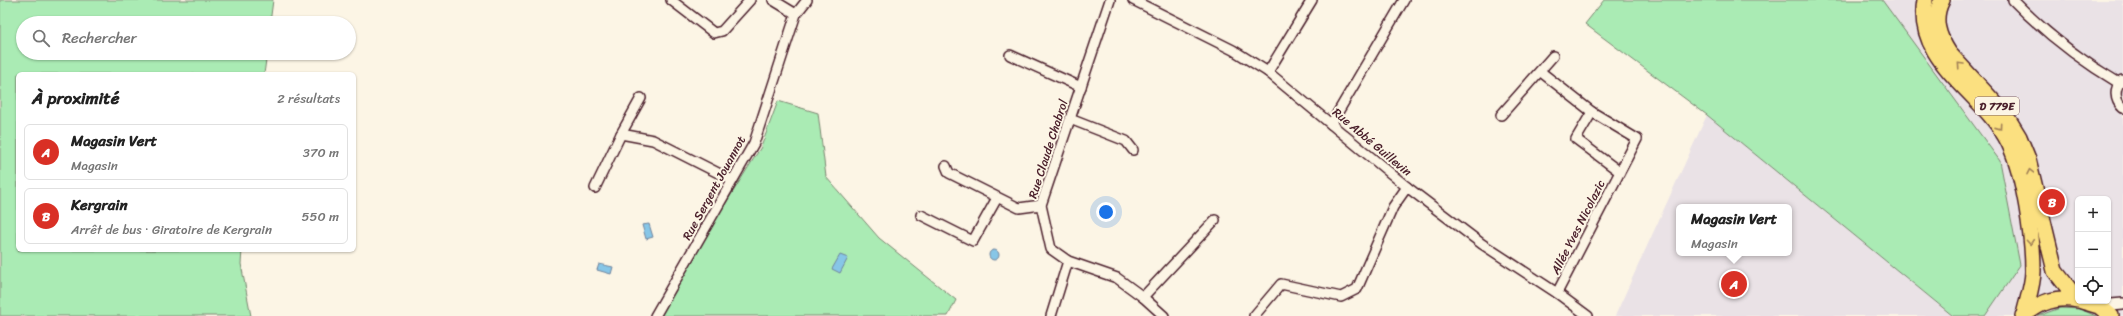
<!DOCTYPE html>
<html lang="fr">
<head>
<meta charset="utf-8">
<style>
	body { margin:0; font-family:Sriracha,sans-serif; background:#f2f2f2; color:#222 }
	.controls { position:absolute; right:12px; bottom:12px; display:grid; overflow:hidden; border-radius:6px; box-shadow:0 1px 3px #0004 }
	.controls button { width:36px; height:36px; display:grid; place-items:center; padding:0; border:0; border-bottom:1px solid #e0e0e0; background:#fff; color:#222; font:20px sans-serif }
	.you { position:absolute; left:1106px; top:212px; width:14px; height:14px; margin:-10px; border:3px solid #fff; border-radius:50%; background:#1a73e8; box-shadow:0 0 0 6px #1a73e833 }
	.badge { display:grid; place-items:center; width:26px; height:26px; border-radius:50%; background:#d93025; color:#fff; font-size:13px; font-weight:700 }
	.pin { position:absolute; translate:-50% -50%; border:2px solid #fff; box-shadow:0 1px 4px #0006 }
	.popup { position:absolute; left:1676px; top:204px; width:116px; height:52px; box-sizing:border-box; display:grid; place-content:center; border-radius:6px; background:#fff; filter:drop-shadow(0 1px 3px #0005); font-size:13px; white-space:nowrap; color:#767676 }
	.popup b { font-size:15px; color:#222 }
	.popup::after { content:''; position:absolute; left:50%; top:100%; margin-left:-8px; border:8px solid transparent; border-top-color:#fff }
	.list { margin:0; padding:0; list-style:none }
	h2 { display:flex; justify-content:space-between; align-items:center; height:52px; margin:0; padding:0 16px; font-size:17px }
	h2 small { font-size:13px; font-weight:400; color:#767676 }
	.list li { display:grid; grid-template-columns:26px 1fr auto; gap:12px; align-items:center; box-sizing:border-box; height:56px; margin:0 8px 8px; padding:0 8px; border:1px solid #e0e0e0; border-radius:6px }
	.list b { display:block; font-size:15px; white-space:nowrap }
	.list p { margin:0; font-size:13px; white-space:nowrap; color:#767676 }
	.list em { font-size:13px; font-style:normal; color:#767676 }
	.icon { flex:none; width:22px; height:22px; fill:none; stroke:currentColor; stroke-width:2; stroke-linecap:round; stroke-linejoin:round }
	.map { position:relative; flex:none; width:2123px; height:316px; overflow:hidden }
	.search { position:absolute; background:#fff; box-shadow:0 1px 3px #0004; left:16px; top:16px; width:340px; height:44px; display:flex; align-items:center; gap:10px; box-sizing:border-box; padding:0 14px; border-radius:22px; color:#767676; font-size:15px }
	.panel { position:absolute; background:#fff; box-shadow:0 1px 3px #0004; left:16px; top:72px; width:340px; height:180px; border-radius:6px }
	.map>svg:first-child { display:block }
	.built { fill:#eae2e6; fill-rule:evenodd }
	.green { fill:#aaebb4; stroke:#7a8570 }
	.water { fill:#87c6e7; stroke:#6f839c }
	.lines { fill:none; stroke-linecap:round; stroke-linejoin:round }
	.minor-casing { stroke:#4a1f2b; stroke-width:12 }
	.tertiary-casing { stroke:#4a1f2b; stroke-width:14 }
	.primary-casing { stroke:#4a1f2b; stroke-width:18 }
	.minor { stroke:#fcf5e5; stroke-width:9 }
	.tertiary { stroke:#fcf5e5; stroke-width:11 }
	.primary { stroke:#fbe080; stroke-width:15 }
	.oneway { stroke:#a28056 }
	.labels { text-anchor:middle; stroke-width:4; stroke-linejoin:round; paint-order:stroke }
	.shield { fill:#fcf5e5; stroke:#7f5f63; stroke-width:1 }
	.shield-label { font-size:11px; font-weight:bold; fill:#4a1f2b }
	.street-label { font-size:12px; fill:#4a1f2b; stroke:#fcf5e5 }
</style>
</head>
<body>
<div class="map">
<svg width="2123" height="316" viewBox="0 0 2123 316">
	<rect width="100%" height="100%" fill="#fcf5e5"/>
	<filter id="ink" filterUnits="userSpaceOnUse"><feTurbulence type="fractalNoise" baseFrequency=".025" numOctaves="2"/><feDisplacementMap in="SourceGraphic" scale="8" xChannelSelector="R" yChannelSelector="G"/><feConvolveMatrix kernelMatrix="1 2 1 2 8 2 1 2 1" color-interpolation-filters="sRGB"/></filter>
	<g filter="url(#ink)">
		<g class="built">
			<path d="M 1882,0 L 2123,0 L 2123,316 L 1985,316 L 2020,265 ZM 2078,199 L 2108,199 L 2108,301 L 2078,301 Z"/>
			<path d="M 1707,115 L 1953,316 L 1615,316 ZM 1679,207 L 1789,207 L 1789,253 L 1679,253 Z"/>
		</g>
		<g class="green">
			<polygon points="0,0 273,0 270,23 23,23 23,53 267,53 264,74 18,74 18,250 242,250 241,264 251,316 0,316"/>
			<polygon points="1604,0 1882,0 2000,161 2020,265 1985,316 1953,316 1707,115 1585,24"/>
			<polygon points="778,101 818,113 826,177 879,238 956,300 948,316 655,316 761,147"/>
			<polygon points="2060,308 2080,309 2096,316 2038,316"/>
		</g>
		<g class="water">
			<polygon points="649,224 653,237 646,239 642,225"/>
			<circle cx="994" cy="255" r="5"/>
			<polygon points="840,255 848,258 840,273 832,269"/>
			<polygon points="599,264 613,267 611,274 597,270"/>
		</g>
		<g class="lines">
			<g class="minor-casing">
				<g id="minor">
					<polyline points="671,0 714,33 722,31 750,0"/>
					<polyline points="773,0 796,14"/>
					<polyline points="1110,0 1041,205 1051,249 1068,261 1117,278 1143,297 1164,316"/>
					<polyline points="1133,0 1233,50 1268,72 1407,187 1482,244 1557,293 1588,316"/>
					<path d="M 2013,0 C 2046,34 2078,59 2119,83"/>
					<polyline points="1010,55 1081,87"/>
					<polyline points="1268,72 1312,0"/>
					<polyline points="1541,72 1592,112"/>
					<path d="M 2122,80 C 2114,88 2114,100 2123,108"/>
					<polyline points="641,98 621,134 653,140 732,180"/>
					<polyline points="1501,115 1553,56"/>
					<polyline points="1070,119 1126,141 1133,150"/>
					<polyline points="1331,124 1404,0"/>
					<polyline points="946,166 949,173 1019,208 1041,205"/>
					<polyline points="595,188 621,134"/>
					<polyline points="921,215 973,241 997,198"/>
					<polyline points="1557,293 1637,139 1592,112 1576,139 1620,172"/>
					<polyline points="1143,297 1215,220"/>
					<polyline points="655,316 754,143 796,14 807,0"/>
					<polyline points="1051,316 1068,261"/>
					<polyline points="1254,316 1281,284 1341,297 1357,289 1393,207 1407,187"/>
				</g>
			</g>
			<g class="tertiary-casing">
				<polyline id="tertiary" points="2099,306 2123,304"/>
			</g>
			<g class="primary-casing">
				<g id="primary">
					<path d="M 1925,0 C 1914,63 1984,92 2009,143 C 2024,174 2033,236 2033,271 C 2033,285 2027,301 2024,315"/>
					<path d="M 1942,0 C 1932,19 1938,36 1949,53 L 1993,101 L 2008,119 L 2019,137 L 2028,159 L 2055,271 L 2077,299"/>
					<polyline points="2082,301 2099,306 2111,316"/>
					<path d="M 2023,316 C 2040,302 2056,296 2078,300"/>
				</g>
			</g>
			<use href="#minor" class="minor"/>
			<use href="#tertiary" class="tertiary"/>
			<use href="#primary" class="primary"/>
		</g>
		<defs><path id="oneway-chevron" d="M-2-3.5L2.5 0L-2 3.5" fill="none" stroke-width="1.6" stroke-linecap="round" stroke-linejoin="round"/></defs>
		<g class="oneway">
			<use href="#oneway-chevron" transform="translate(1960 65) rotate(-133)"/>
			<use href="#oneway-chevron" transform="translate(1999 127) rotate(55)"/>
			<use href="#oneway-chevron" transform="translate(2030 172) rotate(-102)"/>
			<use href="#oneway-chevron" transform="translate(2030 242) rotate(85)"/>
		</g>
	</g>
	<g class="labels">
		<rect class="shield" x="1975" y="97" width="44" height="18" rx="3"/>
		<g class="shield-label">
			<text x="1997" y="110">D 779E</text>
		</g>
		<g class="street-label">
			<text transform="translate(1372 142) rotate(40)" y="4">Rue Abbé Guillevin</text>
			<text transform="translate(1048 149) rotate(-72)" y="4">Rue Claude Chabrol</text>
			<text transform="translate(714 188) rotate(-61)" y="4">Rue Sergent Jouannot</text>
			<text transform="translate(1578 227) rotate(-63)" y="4">Allée Yves Nicolazic</text>
		</g>
	</g>
</svg>
<div class="controls">
<button>+</button>
<button>−</button>
<button><svg class="icon" aria-label="locate" viewBox="0 0 24 24"><circle cx="12" cy="12" r="6"/><path d="M12 2v4M12 18v4M2 12h4M18 12h4"/></svg></button>
</div>
<div class="you"></div>
<div class="pin badge" style="left:1734px;top:284px">A</div>
<div class="popup"><b>Magasin Vert</b>Magasin</div>
<div class="pin badge" style="left:2052px;top:202px">B</div>
<div class="search"><svg class="icon" aria-label="search" viewBox="0 0 24 24"><circle cx="10" cy="10" r="6"/><path d="M15 15l6 6"/></svg>Rechercher</div>
<section class="panel">
<h2>À proximité<small>2 résultats</small></h2>
<ul class="list">
<li><span class="badge">A</span><div><b>Magasin Vert</b><p>Magasin</p></div><em>370 m</em></li>
<li><span class="badge">B</span><div><b>Kergrain</b><p>Arrêt de bus · Giratoire de Kergrain</p></div><em>550 m</em></li>
</ul>
</section>
</div>
</body>
</html>
